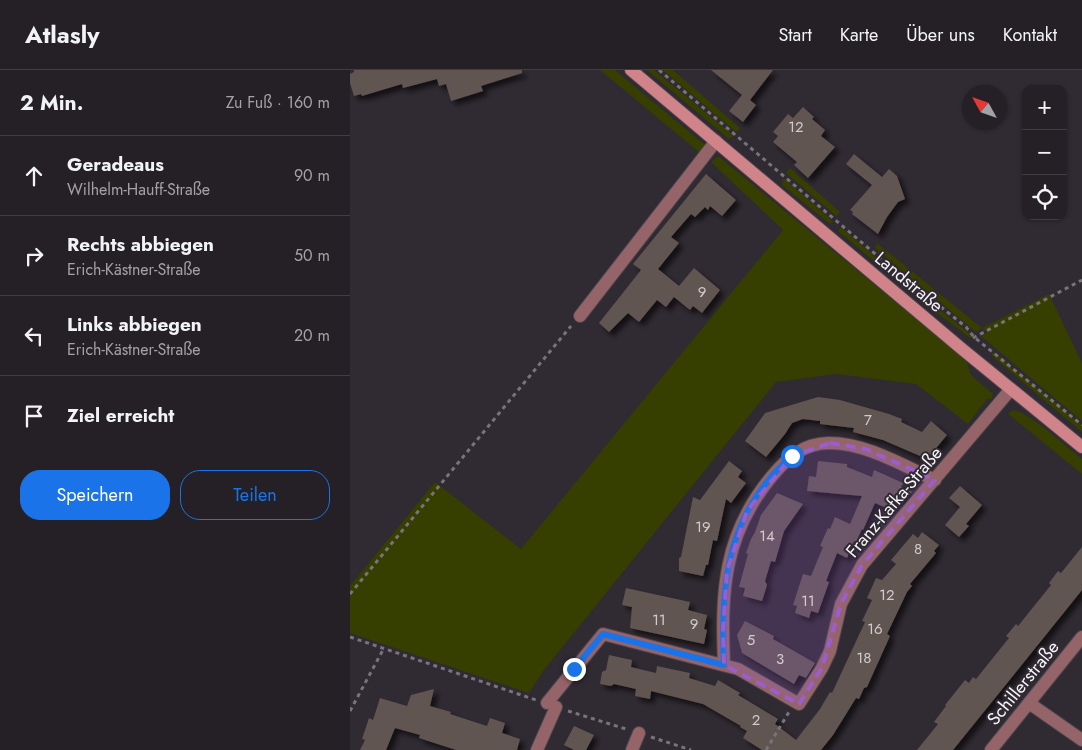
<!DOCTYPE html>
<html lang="de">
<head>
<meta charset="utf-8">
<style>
	body { margin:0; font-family:Jost,sans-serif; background:#302d32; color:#f1f3f6 }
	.controls { position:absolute; right:15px; top:15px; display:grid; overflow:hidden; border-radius:10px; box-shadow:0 1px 4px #0004 }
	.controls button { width:45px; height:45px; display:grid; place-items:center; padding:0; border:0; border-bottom:1px solid #413e43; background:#242026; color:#f1f3f6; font:25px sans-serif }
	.compass { position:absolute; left:612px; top:15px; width:45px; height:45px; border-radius:50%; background:#242026; box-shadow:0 1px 4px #0004; rotate:310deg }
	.stop { position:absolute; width:15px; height:15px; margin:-11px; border:4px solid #1a73e8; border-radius:50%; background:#fff }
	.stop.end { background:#1a73e8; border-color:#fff; box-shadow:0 1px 5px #0008 }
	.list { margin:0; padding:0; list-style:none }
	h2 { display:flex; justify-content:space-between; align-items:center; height:65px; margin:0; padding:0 20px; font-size:21px }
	h2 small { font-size:16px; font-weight:400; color:#a3a3a7 }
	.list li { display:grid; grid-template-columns:32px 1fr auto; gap:15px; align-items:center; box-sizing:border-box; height:80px; padding:0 20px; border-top:1px solid #413e43 }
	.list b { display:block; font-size:19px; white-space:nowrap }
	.list p { margin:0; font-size:16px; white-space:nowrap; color:#a3a3a7 }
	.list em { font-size:16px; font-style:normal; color:#a3a3a7 }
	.actions { display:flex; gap:10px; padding:15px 20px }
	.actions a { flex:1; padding:11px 0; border:1px solid #1a73e8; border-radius:20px; text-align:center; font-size:18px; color:#1a73e8 }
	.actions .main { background:#1a73e8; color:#fff }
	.icon { flex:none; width:28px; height:28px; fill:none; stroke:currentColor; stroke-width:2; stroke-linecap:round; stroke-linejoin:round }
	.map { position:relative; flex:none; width:732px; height:680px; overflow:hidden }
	header { display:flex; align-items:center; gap:30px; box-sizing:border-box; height:70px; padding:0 25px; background:#242026; border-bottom:1px solid #413e43 }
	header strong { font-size:24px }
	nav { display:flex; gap:28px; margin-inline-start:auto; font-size:18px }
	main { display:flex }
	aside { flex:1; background:#242026 }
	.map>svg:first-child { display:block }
	.green { fill:#363e00 }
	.building { fill:#605451; filter:url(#shadow) }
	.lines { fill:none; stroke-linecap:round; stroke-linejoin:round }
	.street-casing { stroke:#4c464e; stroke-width:14 }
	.secondary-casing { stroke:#4c464e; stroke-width:14 }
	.path { stroke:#79747b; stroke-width:3; stroke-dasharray:4 4; stroke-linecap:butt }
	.street { stroke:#956468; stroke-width:12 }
	.secondary { stroke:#d08389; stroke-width:12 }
	.route { stroke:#1a73e8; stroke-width:6 }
	.marked { fill:#9a5ecd; fill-opacity:0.2; stroke:#9a5ecd; stroke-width:4; stroke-dasharray:10 6; stroke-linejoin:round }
	.labels { text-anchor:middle; stroke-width:4; stroke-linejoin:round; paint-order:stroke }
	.number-label { font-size:15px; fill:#d1cbce }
	.street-label { font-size:18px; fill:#f7f3f8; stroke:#302a32 }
</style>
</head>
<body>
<header>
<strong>Atlasly</strong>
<nav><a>Start</a><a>Karte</a><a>Über uns</a><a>Kontakt</a></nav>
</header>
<main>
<aside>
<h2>2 Min.<small>Zu Fuß · 160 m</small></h2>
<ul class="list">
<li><svg class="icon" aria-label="ahead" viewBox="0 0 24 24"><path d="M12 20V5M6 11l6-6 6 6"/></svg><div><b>Geradeaus</b><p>Wilhelm-Hauff-Straße</p></div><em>90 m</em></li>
<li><svg class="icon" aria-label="right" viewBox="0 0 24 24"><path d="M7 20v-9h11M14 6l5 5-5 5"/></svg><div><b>Rechts abbiegen</b><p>Erich-Kästner-Straße</p></div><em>50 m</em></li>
<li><svg class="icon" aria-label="left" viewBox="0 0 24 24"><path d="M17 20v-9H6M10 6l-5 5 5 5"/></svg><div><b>Links abbiegen</b><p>Erich-Kästner-Straße</p></div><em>20 m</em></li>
<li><svg class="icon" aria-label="arrive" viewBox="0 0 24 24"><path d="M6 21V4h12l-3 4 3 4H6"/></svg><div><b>Ziel erreicht</b></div></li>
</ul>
<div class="actions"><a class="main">Speichern</a><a>Teilen</a></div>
</aside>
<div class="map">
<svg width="732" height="680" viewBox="0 0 732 680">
	<defs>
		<filter id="shadow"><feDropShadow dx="4.5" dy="4.5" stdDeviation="2.5" flood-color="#0009"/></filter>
	</defs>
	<rect width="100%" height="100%" fill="#302a32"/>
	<g class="green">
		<polygon points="250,0 265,0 355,75 350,83"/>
		<polygon points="297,0 304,0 384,66 379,69"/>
		<polygon points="313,0 323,0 390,58 386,62"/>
		<polygon points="368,86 616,290 621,305 643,324 641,330 638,328 618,354 566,314 486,304 426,312 194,600 179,623 0,563 0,516 85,412 171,479 433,160 361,92"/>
		<polygon points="440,98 490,142 486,146 436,103"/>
		<polygon points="433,108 483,151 480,154 432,115"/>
		<polygon points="491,157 545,204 623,266 620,268 583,240 488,161"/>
		<polygon points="527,173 632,258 699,224 732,293 732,351 631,266 637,263 632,258 626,262 525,178"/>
		<polygon points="644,282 732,355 732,362 641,285"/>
		<path d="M 663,340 C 678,341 718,378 732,389 L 732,404 L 658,344 Z"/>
	</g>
	<g class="building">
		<polygon points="4,0 172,0 172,3 131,16 133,21 101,31 96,14 89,16 87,9 53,18 52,14 12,26 11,24 4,26 0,13 0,4 4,2"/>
		<polygon points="361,0 423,0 400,30 406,35 393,52 379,41 392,25"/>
		<polygon points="453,37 464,47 462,49 475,60 471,66 485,77 458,108 444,95 447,92 423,72 428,66 423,62 438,44 443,48"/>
		<polygon points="504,84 532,107 539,99 547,106 555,129 548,132 537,147 528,164 502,144 503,142 500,140 522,115 496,94"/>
		<polygon points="356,104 386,130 372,146 360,136 358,140 355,137 345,147 341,144 321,167 329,173 308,199 329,216 344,198 370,220 352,243 343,236 340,240 324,227 316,237 307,230 289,252 278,243 259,262 249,253 291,200 283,194"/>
		<polygon points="468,327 490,330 539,344 552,349 551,352 572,362 581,351 597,365 577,389 533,370 503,362 504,358 470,354 470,351 453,349 442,353 435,364 416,387 395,371 415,343"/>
		<polygon points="379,391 392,401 388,407 396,413 381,433 376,429 367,471 363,470 358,495 356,495 353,506 329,501 329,488 331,487 343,427 350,430"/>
		<polygon points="468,391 497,394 497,397 522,407 524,400 553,413 551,417 562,422 552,434 545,431 541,440 525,433 513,460 512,459 506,472 504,471 497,488 487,483 476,511 479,512 468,543 461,541 459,548 445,543 447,536 443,535 453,504 461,506 473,477 470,476 478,458 480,459 485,447 500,454 512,426 457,421 459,406 466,407"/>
		<polygon points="610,416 632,435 616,454 619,456 609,467 595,455 610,437 599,428"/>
		<polygon points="427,423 453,434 434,461 425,492 421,491 415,511 417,515 412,531 393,526 395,518 389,517 398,484 396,483 401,469 405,462 411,445"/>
		<polygon points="572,462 589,475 584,481 586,483 560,514 562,516 557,522 537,564 540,566 517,617 514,618 509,629 506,628 483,665 471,680 412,680 393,668 397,661 390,657 391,656 353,634 301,621 300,629 285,626 286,619 264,614 261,616 250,614 252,602 256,600 259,585 282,590 281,597 306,603 307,596 340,603 339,608 365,616 368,610 390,623 388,625 428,649 425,654 446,670 470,639 480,622 482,623 515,552 512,551 522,530 517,528 526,508 532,510 546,494 541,490 563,464 568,468"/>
		<polygon points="732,477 732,520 658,612 603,680 567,680 588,654 584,652 596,636 595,635 615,610 619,613 623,607 626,609 659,568 656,566 666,554 668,556 701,515 699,513 708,501 711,503"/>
		<polygon points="276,518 340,532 338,540 357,545 354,559 357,560 354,574 280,558 282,537 272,535"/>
		<polygon points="395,551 424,566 423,569 465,593 456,608 449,605 444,614 392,583 387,565"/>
		<polygon points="84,619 80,636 101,642 100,644 137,656 140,648 155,653 152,663 170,669 167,680 106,680 69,668 70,665 45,658 36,680 10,680 15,670 12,669 19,648 23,650 30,628 57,636 61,625"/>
		<polygon points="224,656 244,665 236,680 224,680 214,675"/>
	</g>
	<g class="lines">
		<g class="street-casing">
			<g id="street">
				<polyline points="230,246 366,71"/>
				<path d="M 374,595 C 371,521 373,465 422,406 C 437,388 454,373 479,373 C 516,373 552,395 585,410"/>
				<polyline points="197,633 253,564 388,599 449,634 472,598 480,581 491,534 512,495 661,319"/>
				<polyline points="679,633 732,670"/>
				<polyline points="187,680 206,637"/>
				<polyline points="282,680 289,663"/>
				<polyline points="641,680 732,567"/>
			</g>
		</g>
		<g class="secondary-casing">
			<polyline id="secondary" points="281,0 612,279 732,377"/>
		</g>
		<g class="path">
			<polyline points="309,0 530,188 616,257 624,267 732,355"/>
			<polyline points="623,268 732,210"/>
			<polyline points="0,524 221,256"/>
			<polyline points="0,567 186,630"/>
			<polyline points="0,641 34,578"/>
			<polyline points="218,641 276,659"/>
			<polyline points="301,667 341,680"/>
			<polyline points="416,680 439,642"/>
		</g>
		<use href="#street" class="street"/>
		<use href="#secondary" class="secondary"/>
	</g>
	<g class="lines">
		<path class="route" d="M 224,599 L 253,564 L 374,595 C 370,514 377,442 442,386"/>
	</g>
	<path class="marked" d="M 480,373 L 516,379 L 585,410 L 512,495 L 491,534 L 472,598 L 449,634 L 374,595 L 373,561 L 377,501 L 397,441 L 442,386 Z"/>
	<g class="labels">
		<g class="number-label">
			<text x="446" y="62">12</text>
			<text x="352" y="227">9</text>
			<text x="518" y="355">7</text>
			<text x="353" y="462">19</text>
			<text x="417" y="471">14</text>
			<text x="568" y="484">8</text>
			<text x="537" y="530">12</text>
			<text x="458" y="536">11</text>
			<text x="309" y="555">11</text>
			<text x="344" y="559">9</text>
			<text x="525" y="564">16</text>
			<text x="401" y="575">5</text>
			<text x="514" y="593">18</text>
			<text x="430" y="594">3</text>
			<text x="406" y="655">2</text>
		</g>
		<g class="street-label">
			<text transform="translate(559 212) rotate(40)" y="6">Landstraße</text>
			<text transform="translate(544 432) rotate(-50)" y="6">Franz-Kafka-Straße</text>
			<text transform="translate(673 613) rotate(-51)" y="6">Schillerstraße</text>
		</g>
	</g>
</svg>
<div class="controls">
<button>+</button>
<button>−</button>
<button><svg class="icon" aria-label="locate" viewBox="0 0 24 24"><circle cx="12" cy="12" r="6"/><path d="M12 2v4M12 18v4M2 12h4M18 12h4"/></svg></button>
</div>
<svg class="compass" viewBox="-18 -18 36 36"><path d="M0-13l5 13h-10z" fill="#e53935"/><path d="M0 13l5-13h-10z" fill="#a3a3a7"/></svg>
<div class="stop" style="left:442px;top:386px"></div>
<div class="stop end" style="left:224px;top:599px"></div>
</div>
</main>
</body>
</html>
